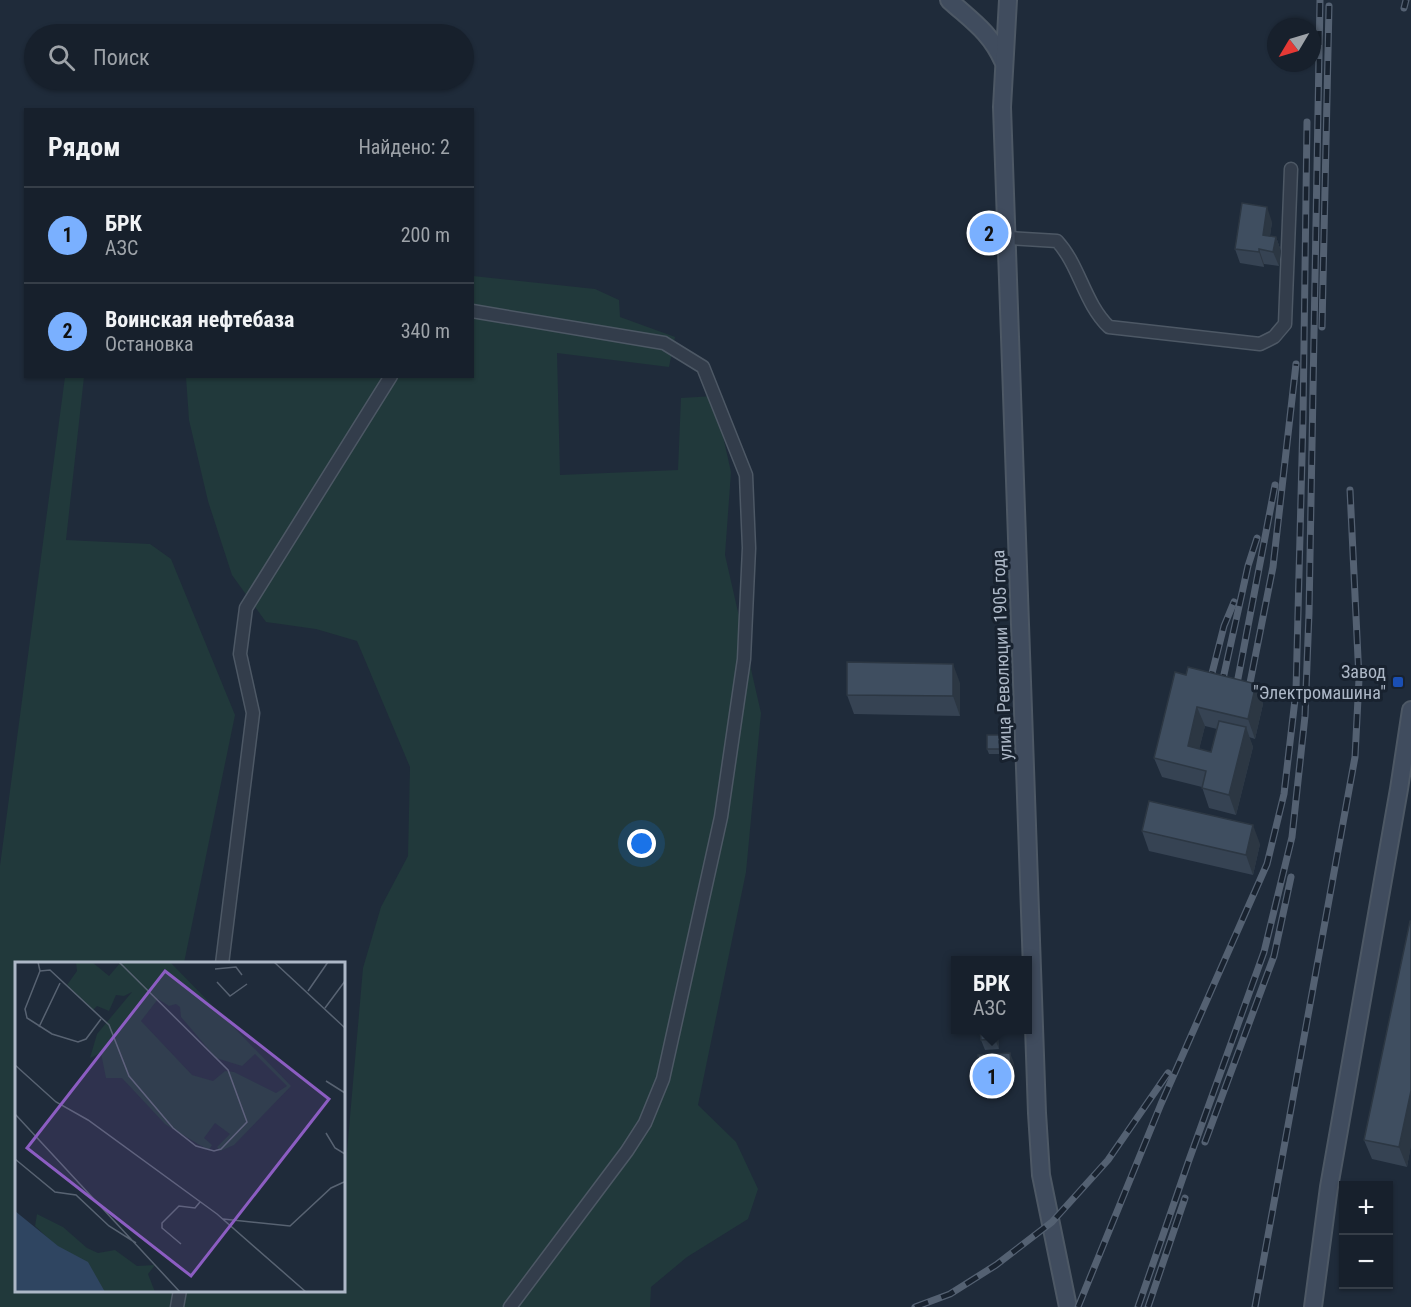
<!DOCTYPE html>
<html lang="ru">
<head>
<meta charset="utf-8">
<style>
	body { margin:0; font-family:"Roboto Condensed",sans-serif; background:#242d38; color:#f1f3f6 }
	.controls { position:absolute; right:18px; bottom:18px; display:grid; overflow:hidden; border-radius:0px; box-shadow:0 2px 4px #0004 }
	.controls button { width:54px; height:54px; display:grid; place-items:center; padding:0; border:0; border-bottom:2px solid #363e48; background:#17202c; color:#f1f3f6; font:30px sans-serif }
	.compass { position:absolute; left:1267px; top:18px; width:54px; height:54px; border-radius:50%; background:#17202c; box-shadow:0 2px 4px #0004; rotate:232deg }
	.you { position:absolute; left:642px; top:844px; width:21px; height:21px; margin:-15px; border:4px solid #fff; border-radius:50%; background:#1a73e8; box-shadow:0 0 0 9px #1a73e833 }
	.badge { display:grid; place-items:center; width:39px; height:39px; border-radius:50%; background:#7ab0ff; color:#111; font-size:20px; font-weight:700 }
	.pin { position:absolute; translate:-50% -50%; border:3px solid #fff; box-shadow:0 2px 6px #0006 }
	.popup { position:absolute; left:951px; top:956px; width:81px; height:78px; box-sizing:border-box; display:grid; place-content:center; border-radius:0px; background:#17202c; filter:drop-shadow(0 2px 4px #0005); font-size:20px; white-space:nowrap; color:#9ea3a9 }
	.popup b { font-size:22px; color:#f1f3f6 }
	.popup::after { content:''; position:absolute; left:50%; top:100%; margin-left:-12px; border:12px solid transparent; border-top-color:#17202c }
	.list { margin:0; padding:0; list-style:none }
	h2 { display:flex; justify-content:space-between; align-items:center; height:78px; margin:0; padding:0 24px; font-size:26px }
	h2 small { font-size:20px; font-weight:400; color:#9ea3a9 }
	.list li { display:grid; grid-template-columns:39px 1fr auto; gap:18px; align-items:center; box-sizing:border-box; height:96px; padding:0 24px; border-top:2px solid #363e48 }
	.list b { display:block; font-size:22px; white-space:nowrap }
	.list p { margin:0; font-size:20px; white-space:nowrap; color:#9ea3a9 }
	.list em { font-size:20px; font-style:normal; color:#9ea3a9 }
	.icon { flex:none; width:33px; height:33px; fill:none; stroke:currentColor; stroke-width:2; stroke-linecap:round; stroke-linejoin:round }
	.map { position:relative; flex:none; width:1411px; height:1307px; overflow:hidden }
	.search { position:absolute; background:#17202c; box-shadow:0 2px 4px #0004; left:24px; top:24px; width:450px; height:66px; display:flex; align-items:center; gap:15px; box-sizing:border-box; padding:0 21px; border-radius:33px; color:#9ea3a9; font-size:22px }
	.panel { position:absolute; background:#17202c; box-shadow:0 2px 4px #0004; left:24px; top:108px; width:450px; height:270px; border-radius:0px }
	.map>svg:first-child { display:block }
	.green { fill:#21393b }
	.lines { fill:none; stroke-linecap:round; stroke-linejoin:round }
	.street-casing { stroke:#4d5865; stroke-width:15 }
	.secondary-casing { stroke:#4d5865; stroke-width:20 }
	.street { stroke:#333d4b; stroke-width:12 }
	.secondary { stroke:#404c5e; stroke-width:16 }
	.rail-casing { stroke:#546172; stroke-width:7 }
	.rail { stroke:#18222f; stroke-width:4.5; stroke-dasharray:14; stroke-linecap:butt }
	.wall { fill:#364353; fill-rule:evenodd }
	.shaded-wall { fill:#2c3743 }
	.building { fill:#3f4e60; stroke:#2c3743; stroke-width:1.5 }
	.transit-dot { fill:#1a4fb4; stroke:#18222f; stroke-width:2 }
	.labels { text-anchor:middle; stroke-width:6; stroke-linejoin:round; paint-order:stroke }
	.street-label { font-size:18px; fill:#adb8c7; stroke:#18222f }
	.poi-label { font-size:18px; fill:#adb8c7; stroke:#18222f; text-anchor:end }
	.inset-road { fill:none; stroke:#586372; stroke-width:1.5 }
	.view { fill:#8c5dc2; fill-opacity:0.15; stroke:#8c5dc2; stroke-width:3 }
	.inset-edge { fill:none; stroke:#adb8c7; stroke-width:3 }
</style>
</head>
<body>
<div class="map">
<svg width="1411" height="1307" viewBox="0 0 1411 1307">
	<rect width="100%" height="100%" fill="#1f2b3a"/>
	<polygon class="green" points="473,276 595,289 619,300 620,317 675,337 669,367 557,353 560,475 678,470 681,398 714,396 731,472 725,555 761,713 746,872 698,1105 736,1142 758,1189 748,1219 687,1257 651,1287 650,1307 0,1307 0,866 65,377 84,377 66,540 150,544 171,559 235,715 184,963 16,964 16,1290 344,1290 344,1186 363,968 381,907 408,856 410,767 357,641 316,629 266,622 232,575 208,501 189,420 186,377 472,376"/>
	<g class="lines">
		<g class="street-casing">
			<g id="street">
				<path d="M 1008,238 L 1057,241 C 1080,266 1084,303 1109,327 L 1260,344 L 1274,337 L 1285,324 L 1291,169"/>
				<polyline points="472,311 664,343 703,367 746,475 749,548 744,659 721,817 663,1079 645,1123 627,1151 510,1307"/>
				<polyline points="222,964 253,713 240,654 246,608 391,376"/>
				<polyline points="177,1307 180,1290"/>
			</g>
		</g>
		<g class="secondary-casing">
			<g id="secondary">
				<path d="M 949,0 C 972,21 990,32 1003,61"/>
				<polyline points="1008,0 1002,107 1037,1113 1041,1175 1068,1307"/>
				<polyline points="1313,1307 1329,1187 1399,789 1411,710"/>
			</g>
		</g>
		<use href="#street" class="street"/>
		<use href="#secondary" class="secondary"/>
		<g class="rail-casing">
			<g id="rail">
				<polyline points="1404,8 1406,0"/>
				<polyline points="1322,327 1329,6"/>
				<polyline points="1209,685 1224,626 1234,602"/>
				<polyline points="1221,688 1248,566 1257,538"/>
				<polyline points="1235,694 1275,485"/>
				<polyline points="1247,698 1273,567 1296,364"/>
				<polyline points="1205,1142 1274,956 1291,877"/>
				<polyline points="915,1307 950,1294 996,1265 1052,1222 1108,1160 1168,1073"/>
				<polyline points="1078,1307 1161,1104 1267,864 1284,794 1296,691 1303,419 1307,122"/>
				<polyline points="1138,1307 1189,1160 1264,952 1292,837 1305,716 1309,613 1320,0"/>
				<polyline points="1148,1307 1185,1198"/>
				<polyline points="1255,1307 1355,757 1359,679 1350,490"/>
			</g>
		</g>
		<use href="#rail" class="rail"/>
	</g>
	<g class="wall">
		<polygon points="1272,222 1270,236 1276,237 1281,251 1279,266 1264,264 1264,267 1240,263 1235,249"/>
		<path d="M 1186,675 L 1256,684 L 1263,704 L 1255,739 L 1249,737 L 1253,747 L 1236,815 L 1209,808 L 1202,787 L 1162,777 L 1154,758 ZM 1205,726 L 1217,729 L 1211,752 L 1199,749 Z"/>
		<polygon points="960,683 960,716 854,714 847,695"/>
		<polygon points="1002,740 1002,754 989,754 987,749"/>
		<polygon points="1142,831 1260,844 1253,875 1149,851"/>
		<polygon points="1411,921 1411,1145 1407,1167 1372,1159 1364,1140"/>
		<polygon points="980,1029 997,1029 999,1049 985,1050 981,1040"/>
		<polygon points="1014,1063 1015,1082 983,1085 980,1075"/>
	</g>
	<g class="shaded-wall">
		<polygon points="1267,207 1272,222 1268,249 1263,235"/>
		<polygon points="1276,237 1281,251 1279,266 1273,252"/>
		<polygon points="1259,249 1264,264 1264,267 1259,252"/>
		<polygon points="953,664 960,683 960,716 953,696"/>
		<polygon points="1256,684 1263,704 1255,739 1248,719"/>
		<polygon points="1197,707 1205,726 1195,766 1188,746"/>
		<polygon points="1246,727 1253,747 1236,815 1229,795"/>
		<polygon points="1001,735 1002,740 1002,754 1001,749"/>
		<polygon points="1253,825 1260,844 1253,875 1246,855"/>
		<polygon points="994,1029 997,1029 998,1032 999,1049 995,1039"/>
		<polygon points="1010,1053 1014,1063 1015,1082 1012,1073"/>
		<polygon points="1411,1091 1411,1145 1407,1167 1399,1147"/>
	</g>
	<g class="building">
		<polygon points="1242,203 1267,207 1263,235 1276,237 1273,252 1259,249 1259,252 1235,249"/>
		<polygon points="847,662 953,664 953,696 847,695"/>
		<polygon points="1188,667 1256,684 1248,719 1197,707 1188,746 1211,752 1219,721 1246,727 1229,795 1202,788 1206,771 1154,758 1175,672 1186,675"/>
		<rect x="987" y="735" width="14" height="14"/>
		<polygon points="1149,801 1253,825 1246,855 1142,831"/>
		<polygon points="1410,921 1411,921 1411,1091 1399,1147 1364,1140"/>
		<polygon points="980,1029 994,1029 995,1039 981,1040"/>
		<polygon points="1010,1053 1012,1073 980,1075 978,1055"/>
	</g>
	<rect class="transit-dot" x="1392" y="676" width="12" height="12" rx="3"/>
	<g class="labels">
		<g class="street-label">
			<text transform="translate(1002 655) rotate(-92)" y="6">улица Революции 1905 года</text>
		</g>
		<g class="poi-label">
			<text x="1386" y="678">Завод<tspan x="1386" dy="21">"Электромашина"</tspan></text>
		</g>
	</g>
	<g transform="translate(15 962)">
		<rect width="330" height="330" fill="#1f2b3a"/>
		<path d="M 61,0 L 77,0 L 94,14 L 106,0 L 155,0 L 276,124 L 219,183 L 205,189 L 202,185 L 215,172 L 200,161 L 189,176 L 197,183 L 194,188 L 183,182 L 150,162 L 107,116 L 91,116 L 86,91 L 75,96 L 82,72 L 117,30 L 109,34 L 101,33 L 94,49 L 82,44 L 78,48 L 52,23 L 62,9 ZM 143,37 L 154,44 L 161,42 L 165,45 L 166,55 L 201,96 L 227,104 L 240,92 L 272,124 L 261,131 L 219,110 L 210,109 L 198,119 L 177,113 L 126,59 ZM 22,252 L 48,265 L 72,286 L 83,291 L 100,288 L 122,304 L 140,303 L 133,312 L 140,330 L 90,330 L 20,264 Z" fill="#21393b" fill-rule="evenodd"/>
		<path d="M 0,249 L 43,284 L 73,300 L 90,330 L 0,330 Z" fill="#2f4561"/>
		<path class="inset-road" d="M 23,0 L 25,9 L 10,47 L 12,56 L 37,72 L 63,80 L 71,77 L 86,57M 259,0 L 330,66M 200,7 L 221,5 L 227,13M 25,9 L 35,8 L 94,63 L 114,114 L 158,166 L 181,184 L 199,189 L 206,187 L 232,160 L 213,108 L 104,0M 202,20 L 215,34 L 232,22M 293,29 L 313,0M 310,46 L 330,19M 24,65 L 45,21M 0,103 L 41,140 L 73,158 L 202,252 L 291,330M 311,119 L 330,131M 0,152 L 165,330M 311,171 L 320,186 L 330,192M 0,197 L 40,230 L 61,233 L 94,264 L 121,281M 208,257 L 275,264 L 316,226 L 329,220M 166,282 L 147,266 L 147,261 L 164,244 L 180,246 L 185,240"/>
		<path class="view" d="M 150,9 L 314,137 L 176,314 L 12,186 Z"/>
		<rect width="330" height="330" class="inset-edge"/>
	</g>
</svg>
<div class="controls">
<button>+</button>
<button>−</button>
</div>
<svg class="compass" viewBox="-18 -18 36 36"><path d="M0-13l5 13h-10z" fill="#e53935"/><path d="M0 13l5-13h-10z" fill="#9ea3a9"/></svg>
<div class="you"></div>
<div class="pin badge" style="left:992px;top:1076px">1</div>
<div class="popup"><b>БРК</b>АЗС</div>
<div class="pin badge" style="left:989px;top:233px">2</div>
<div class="search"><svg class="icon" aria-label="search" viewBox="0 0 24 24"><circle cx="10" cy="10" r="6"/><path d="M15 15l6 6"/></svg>Поиск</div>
<section class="panel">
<h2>Рядом<small>Найдено: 2</small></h2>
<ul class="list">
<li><span class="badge">1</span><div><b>БРК</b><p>АЗС</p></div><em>200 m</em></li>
<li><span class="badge">2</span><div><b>Воинская нефтебаза</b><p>Остановка</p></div><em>340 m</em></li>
</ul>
</section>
</div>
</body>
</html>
